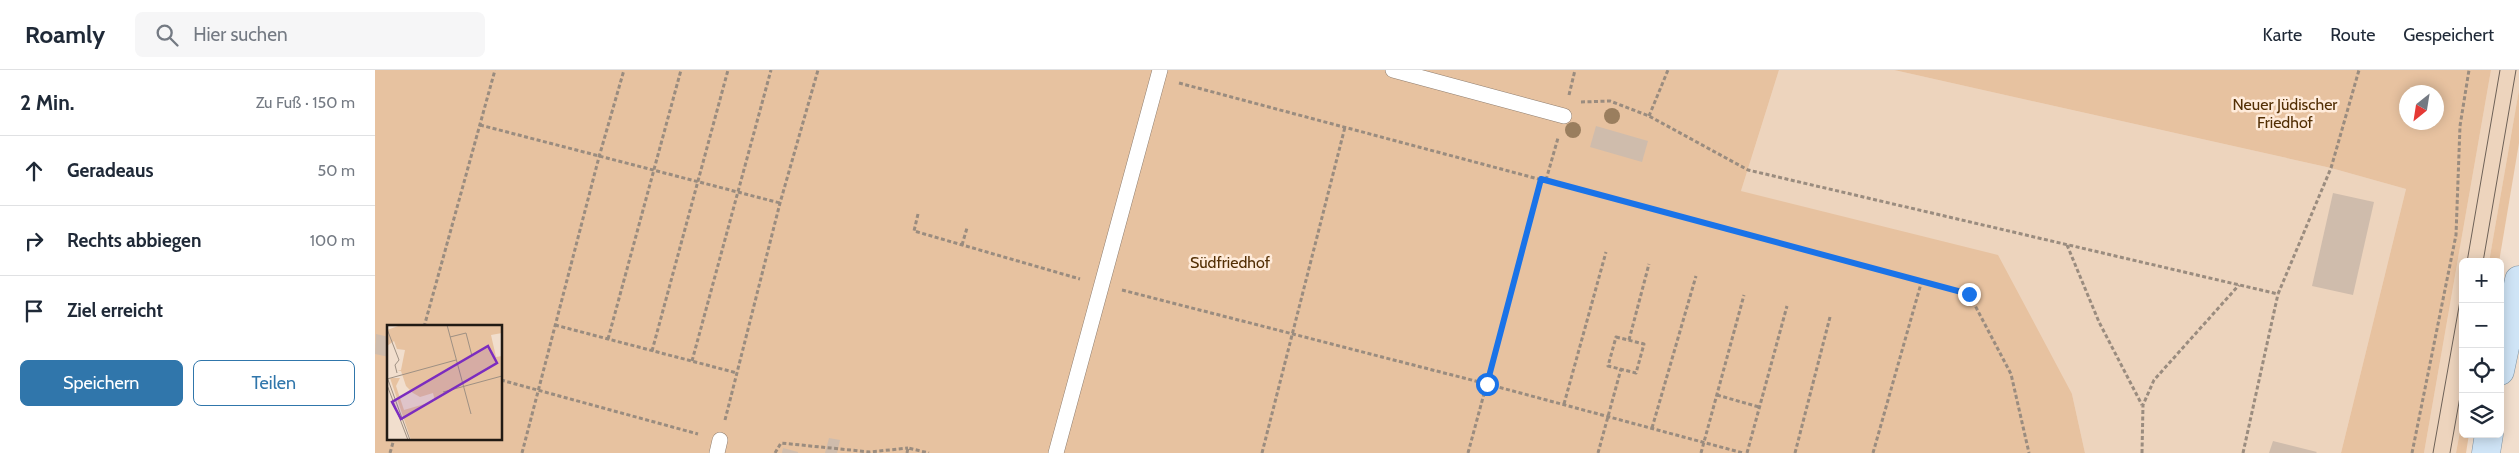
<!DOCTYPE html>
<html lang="de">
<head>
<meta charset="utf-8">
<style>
	body { margin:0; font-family:Cabin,sans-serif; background:#f6f6f7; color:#1f2937 }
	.controls { position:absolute; right:15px; bottom:15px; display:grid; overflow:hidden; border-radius:8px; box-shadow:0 2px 12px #0003 }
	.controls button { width:45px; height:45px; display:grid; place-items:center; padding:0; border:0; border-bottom:1px solid #e0e1e3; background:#fff; color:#1f2937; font:25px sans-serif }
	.compass { position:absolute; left:2024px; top:15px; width:45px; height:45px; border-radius:50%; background:#fff; box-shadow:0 2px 12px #0003; rotate:210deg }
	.stop { position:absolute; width:15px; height:15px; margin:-11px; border:4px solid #1a73e8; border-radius:50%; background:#fff }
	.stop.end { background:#1a73e8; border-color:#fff; box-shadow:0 1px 5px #0008 }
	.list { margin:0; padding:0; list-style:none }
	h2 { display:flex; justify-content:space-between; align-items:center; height:65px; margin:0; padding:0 20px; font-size:21px }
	h2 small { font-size:16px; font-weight:400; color:#747a83 }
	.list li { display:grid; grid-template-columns:32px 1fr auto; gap:15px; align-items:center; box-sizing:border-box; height:70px; padding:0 20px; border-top:1px solid #e0e1e3 }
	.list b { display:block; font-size:19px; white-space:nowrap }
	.list em { font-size:16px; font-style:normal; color:#747a83 }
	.actions { display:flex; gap:10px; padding:15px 20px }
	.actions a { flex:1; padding:11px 0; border:1px solid #3076ab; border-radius:8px; text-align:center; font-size:18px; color:#3076ab }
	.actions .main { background:#3076ab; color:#fff }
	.icon { flex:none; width:28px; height:28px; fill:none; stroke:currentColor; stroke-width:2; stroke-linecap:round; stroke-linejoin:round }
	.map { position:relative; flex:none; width:2144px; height:383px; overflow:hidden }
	header { display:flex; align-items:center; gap:30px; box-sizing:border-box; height:70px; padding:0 25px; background:#fff; border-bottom:1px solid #e0e1e3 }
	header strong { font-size:24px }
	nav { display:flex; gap:28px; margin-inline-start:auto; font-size:18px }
	.search { width:350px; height:45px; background:#f6f6f7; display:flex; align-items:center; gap:12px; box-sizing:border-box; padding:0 18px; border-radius:8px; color:#747a83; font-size:19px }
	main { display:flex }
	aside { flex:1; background:#fff }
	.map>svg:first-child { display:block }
	.built { fill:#edd4bd }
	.green { fill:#e7c2a0; fill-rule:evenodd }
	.building { fill:#cfbcac }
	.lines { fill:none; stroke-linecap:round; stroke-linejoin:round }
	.lane-casing { stroke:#8f7d6e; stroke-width:16 }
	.primary-casing { stroke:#7d92a3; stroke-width:29 }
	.path { stroke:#9a8c7f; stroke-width:3; stroke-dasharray:4 2.5; stroke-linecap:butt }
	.lane { stroke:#fff; stroke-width:15 }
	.primary { stroke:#cfe4f6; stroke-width:28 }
	.tram { stroke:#6d6157; stroke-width:1 }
	.tree { fill:#9a7e5e }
	.route { stroke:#1a73e8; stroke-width:6 }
	.labels { text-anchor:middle; stroke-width:5; stroke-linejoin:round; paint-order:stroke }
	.park-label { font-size:16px; fill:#532f04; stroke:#ffebda }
	.inset-road { fill:none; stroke:#9e9083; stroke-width:1 }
	.view { fill:#7b2cbf; fill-opacity:0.15; stroke:#7b2cbf; stroke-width:2.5 }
	.inset-edge { fill:none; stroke:#211a14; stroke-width:2.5 }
</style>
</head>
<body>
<header>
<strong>Roamly</strong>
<div class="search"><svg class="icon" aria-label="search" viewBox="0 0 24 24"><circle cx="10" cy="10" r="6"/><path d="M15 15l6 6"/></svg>Hier suchen</div>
<nav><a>Karte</a><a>Route</a><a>Gespeichert</a></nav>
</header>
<main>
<aside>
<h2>2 Min.<small>Zu Fuß · 150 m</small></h2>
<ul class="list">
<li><svg class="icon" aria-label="ahead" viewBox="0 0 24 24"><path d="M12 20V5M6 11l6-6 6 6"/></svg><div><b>Geradeaus</b></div><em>50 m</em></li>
<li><svg class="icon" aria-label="right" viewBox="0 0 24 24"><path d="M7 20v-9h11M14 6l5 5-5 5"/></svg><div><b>Rechts abbiegen</b></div><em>100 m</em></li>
<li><svg class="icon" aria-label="arrive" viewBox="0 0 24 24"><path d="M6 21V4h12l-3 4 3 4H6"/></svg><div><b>Ziel erreicht</b></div></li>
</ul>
<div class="actions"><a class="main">Speichern</a><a>Teilen</a></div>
</aside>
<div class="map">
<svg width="2144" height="383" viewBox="0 0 2144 383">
	<rect width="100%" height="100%" fill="#f1decd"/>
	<g class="built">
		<polygon points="1404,0 1519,0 1956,98 2031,119 1966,383 1710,383 1697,324 1366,121"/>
		<polygon points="2116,0 2144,0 2144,20 2114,192 2088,192 2088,345 2081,383 2049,383"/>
	</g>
	<g class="green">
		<path d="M 0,0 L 1404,0 L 1366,121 L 1623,185 L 1697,324 L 1710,383 L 0,383 ZM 14,257 L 126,257 L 126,369 L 14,369 Z"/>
		<path d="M 1519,0 L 2116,0 L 2049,383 L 1966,383 L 2031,119 L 1956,98 ZM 2062,22 L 2062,52 L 2032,52 L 2032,22 Z"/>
		<polygon points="2144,20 2144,73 2124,192 2114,192"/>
		<polygon points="2088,345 2088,364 2094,364 2091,383 2081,383"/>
	</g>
	<g class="building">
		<polygon points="1221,56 1273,71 1267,92 1215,77"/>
		<polygon points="1958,123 1999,132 1978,225 1937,216"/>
		<polygon points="1,264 14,267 14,287 0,284"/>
		<polygon points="454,368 465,370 462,383 450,383"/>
		<polygon points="1898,371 1942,382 1941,383 1894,383"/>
		<polygon points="408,378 423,382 423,383 407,383"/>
	</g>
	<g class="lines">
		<g class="lane-casing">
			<g id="lane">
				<polyline points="1018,0 1189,46"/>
				<polyline points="342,383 345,370"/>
				<polyline points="681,383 785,0"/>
			</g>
		</g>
		<g class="primary-casing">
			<g id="primary">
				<polyline points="2125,301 2144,210"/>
				<polyline points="2111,383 2114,364"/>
			</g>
		</g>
		<g class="path">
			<polyline points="804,13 1594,224 1636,304 1654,383"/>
			<polyline points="1194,25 1200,0"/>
			<polyline points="1206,32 1235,31 1274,46 1373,100 1903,224 1956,98 1984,0"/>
			<polyline points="1274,46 1293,0"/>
			<polyline points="105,55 405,133"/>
			<polyline points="1171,110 1183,68"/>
			<polyline points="543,144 539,161 705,209"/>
			<polyline points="587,175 592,158"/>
			<polyline points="1692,175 1724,252 1767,335"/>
			<polyline points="747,220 1112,314 1368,383"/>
			<polyline points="180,255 362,303"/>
			<polyline points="49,257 120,0"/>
			<polygon points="1241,267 1269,274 1261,303 1233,296"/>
			<polyline points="233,269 306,0"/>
			<polyline points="1254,270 1274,194"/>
			<polyline points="277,281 353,0"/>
			<polyline points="317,291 396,0"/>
			<polyline points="126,310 323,364"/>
			<polyline points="1342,325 1384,337"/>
			<polyline points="1189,334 1231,182"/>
			<polyline points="350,350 405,133 443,0"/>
			<polyline points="1277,358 1321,206"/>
			<polyline points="15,383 19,369"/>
			<polyline points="147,383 224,87 249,0"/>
			<polyline points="400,383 406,373 495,382 533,378"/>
			<polyline points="532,383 533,378 554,383"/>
			<polyline points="887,383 970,57"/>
			<polyline points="1093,383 1167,109"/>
			<polyline points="1223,383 1246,299"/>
			<polyline points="1326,383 1369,225"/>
			<polyline points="1372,383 1412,236"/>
			<polyline points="1420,383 1455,247"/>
			<polyline points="1498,383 1547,210"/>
			<polyline points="1767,383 1768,335 1779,310 1864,215"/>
			<polyline points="1868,383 1903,224"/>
			<polyline points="2037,383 2081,165 2085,56 2094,0"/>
		</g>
		<use href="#lane" class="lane"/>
		<use href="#primary" class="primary"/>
		<g class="tram">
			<polyline points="2092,192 2125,0"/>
			<polyline points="2108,192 2141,0"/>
			<polyline points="2058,383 2088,214"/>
			<polyline points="2075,383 2088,310"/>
		</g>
	</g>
	<g class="tree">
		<circle cx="1237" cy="46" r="8"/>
		<circle cx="1198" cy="60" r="8"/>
	</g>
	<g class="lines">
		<polyline class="route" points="1112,314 1166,109 1594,224"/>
	</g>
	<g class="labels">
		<g class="park-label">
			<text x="1910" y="40">Neuer Jüdischer<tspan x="1910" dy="18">Friedhof</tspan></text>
			<text x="855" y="198">Südfriedhof</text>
		</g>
	</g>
	<g transform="translate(12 255)">
		<rect width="115" height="115" fill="#f1decd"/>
		<path d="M 14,0 L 115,0 L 115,8 L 104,10 L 109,32 L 115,31 L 115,115 L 24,115 L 3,53 L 13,53 L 9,61 L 17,85 L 48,76 L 46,68 L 33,72 L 26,68 L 19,61 L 14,46 L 10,46 L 14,45 L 18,25 L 10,24 L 7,16 L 0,21 L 0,5 Z" fill="#e7c2a0"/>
		<path class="inset-road" d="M 60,0 L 84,89M 0,4 L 12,35 L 8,40 L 10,48M 63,12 L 79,8 L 85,31M 0,52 L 23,115M 0,54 L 69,35M 0,60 L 21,115M 56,67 L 115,51"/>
		<path class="view" d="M 101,21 L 110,38 L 14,94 L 5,77 Z"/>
		<rect width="115" height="115" class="inset-edge"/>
	</g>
</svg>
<div class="controls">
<button>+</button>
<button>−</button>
<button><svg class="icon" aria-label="locate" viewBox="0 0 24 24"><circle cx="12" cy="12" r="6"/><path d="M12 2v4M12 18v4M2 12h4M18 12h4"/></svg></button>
<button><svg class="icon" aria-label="layers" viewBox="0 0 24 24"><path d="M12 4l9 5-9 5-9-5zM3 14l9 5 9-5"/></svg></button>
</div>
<svg class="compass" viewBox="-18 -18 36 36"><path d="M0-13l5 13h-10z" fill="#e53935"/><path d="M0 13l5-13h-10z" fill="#747a83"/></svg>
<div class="stop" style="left:1112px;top:314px"></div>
<div class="stop end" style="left:1594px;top:224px"></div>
</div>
</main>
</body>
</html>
